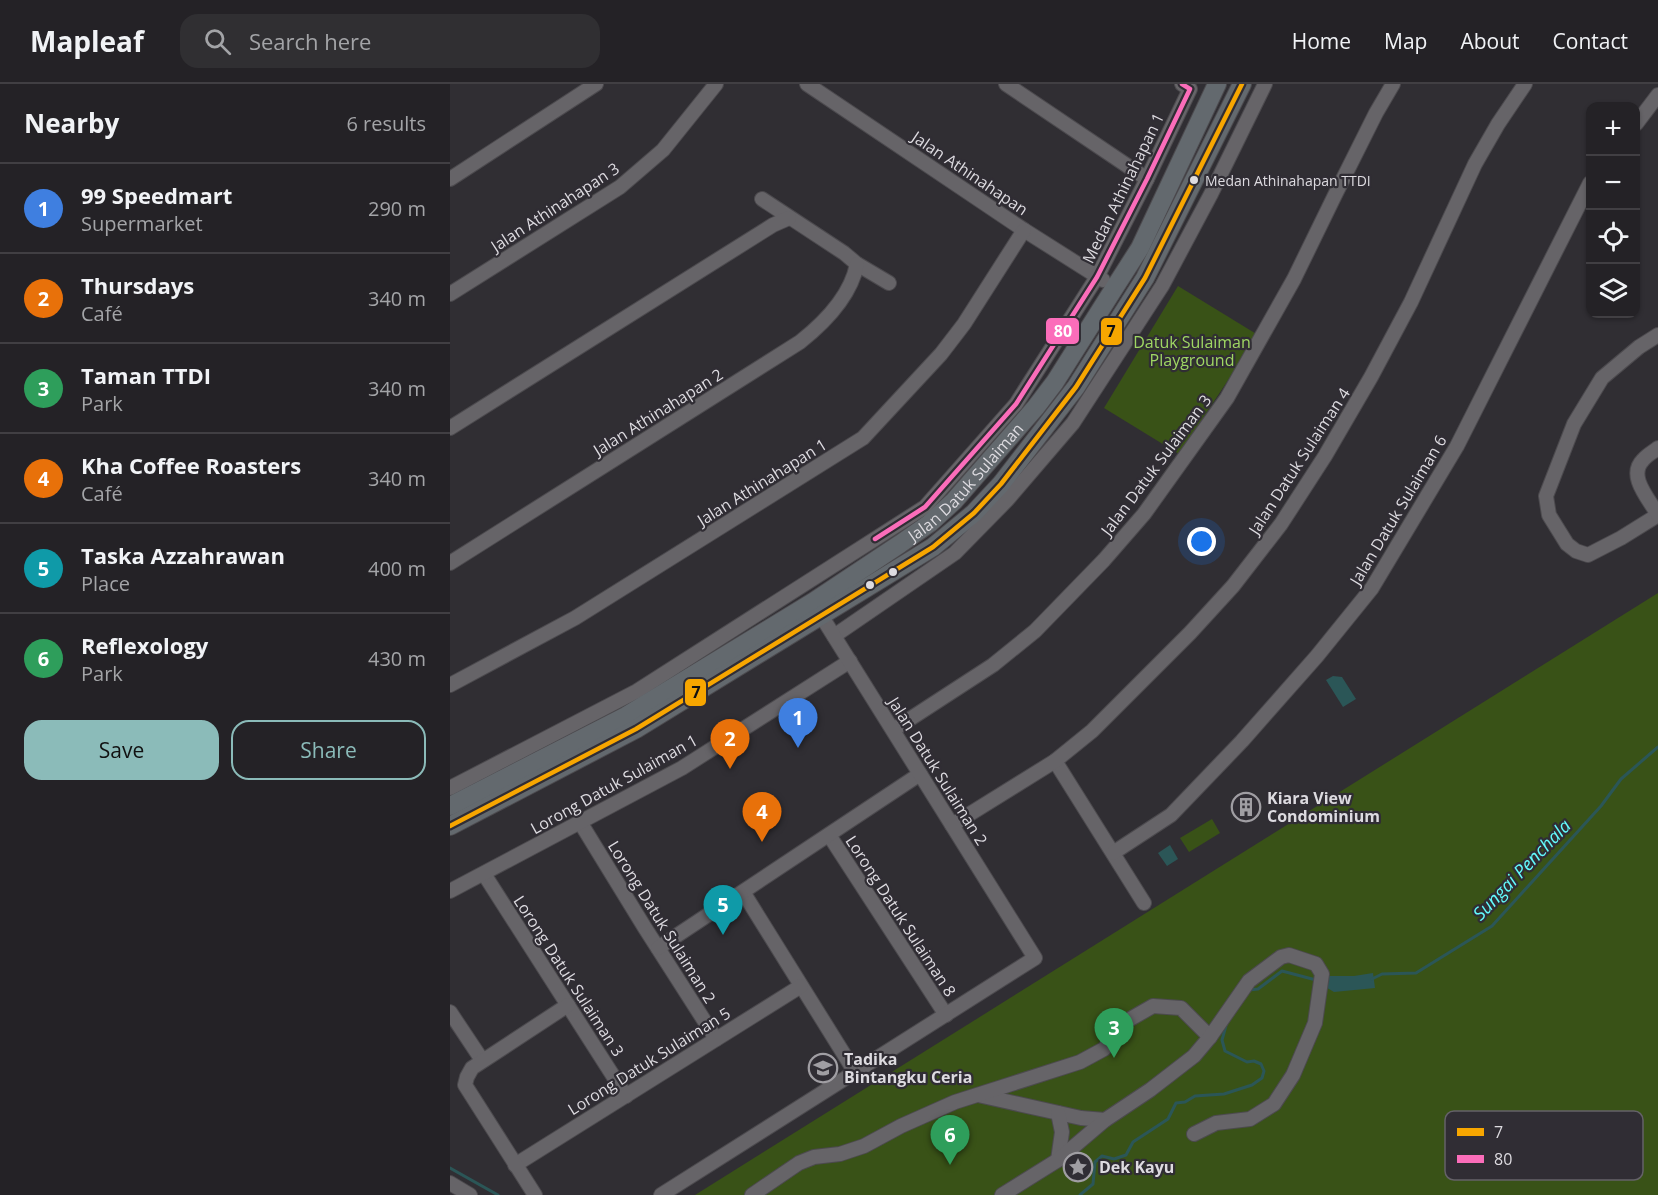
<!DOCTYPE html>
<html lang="en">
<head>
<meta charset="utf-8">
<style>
	body { margin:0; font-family:"Open Sans",sans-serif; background:#302f32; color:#f1f3f6 }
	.controls { position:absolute; right:18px; top:18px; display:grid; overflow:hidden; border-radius:12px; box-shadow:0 2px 4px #0004 }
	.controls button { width:54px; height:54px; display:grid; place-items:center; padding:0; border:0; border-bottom:2px solid #413f43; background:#242226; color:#f1f3f6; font:30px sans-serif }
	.you { position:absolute; left:752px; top:458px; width:21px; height:21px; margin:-15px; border:4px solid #fff; border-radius:50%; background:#1a73e8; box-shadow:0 0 0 9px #1a73e833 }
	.badge { display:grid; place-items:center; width:39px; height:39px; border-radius:50%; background:#8bbbb9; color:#fff; font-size:20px; font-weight:700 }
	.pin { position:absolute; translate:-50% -50px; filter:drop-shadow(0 2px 3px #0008) }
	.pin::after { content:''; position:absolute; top:32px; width:21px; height:18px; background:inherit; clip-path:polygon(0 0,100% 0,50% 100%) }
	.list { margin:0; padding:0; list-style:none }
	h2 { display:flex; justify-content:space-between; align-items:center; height:78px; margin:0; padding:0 24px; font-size:26px }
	h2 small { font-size:20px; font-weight:400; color:#a3a4a7 }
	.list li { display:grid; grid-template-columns:39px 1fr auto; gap:18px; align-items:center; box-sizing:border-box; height:90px; padding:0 24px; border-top:2px solid #413f43 }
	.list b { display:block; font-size:22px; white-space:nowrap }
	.list p { margin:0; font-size:20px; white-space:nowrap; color:#a3a4a7 }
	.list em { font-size:20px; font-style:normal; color:#a3a4a7 }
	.actions { display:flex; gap:12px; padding:18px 24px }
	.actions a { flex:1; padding:14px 0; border:2px solid #8bbbb9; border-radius:18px; text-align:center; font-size:21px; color:#8bbbb9 }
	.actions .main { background:#8bbbb9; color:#111 }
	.icon { flex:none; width:33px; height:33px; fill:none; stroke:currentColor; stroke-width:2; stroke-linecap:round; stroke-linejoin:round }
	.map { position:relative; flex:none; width:1208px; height:1111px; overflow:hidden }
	header { display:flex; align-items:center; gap:36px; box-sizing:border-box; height:84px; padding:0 30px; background:#242226; border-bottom:2px solid #413f43 }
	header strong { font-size:28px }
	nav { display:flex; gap:33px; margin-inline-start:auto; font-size:21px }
	.search { width:420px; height:54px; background:#302f32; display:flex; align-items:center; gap:15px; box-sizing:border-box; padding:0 21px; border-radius:18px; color:#a3a4a7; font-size:22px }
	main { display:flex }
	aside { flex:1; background:#242226 }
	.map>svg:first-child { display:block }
	.green { fill:#395217 }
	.water { fill:#2b5657 }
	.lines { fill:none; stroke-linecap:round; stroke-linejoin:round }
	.stream { stroke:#2b5657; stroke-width:3 }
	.minor-casing { stroke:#4c4a4e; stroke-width:16 }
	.major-casing { stroke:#4c4a4e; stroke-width:20 }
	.minor { stroke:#666468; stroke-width:14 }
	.major { stroke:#63696e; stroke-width:18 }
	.bus-1-casing { stroke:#302d34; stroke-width:9 }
	.bus-2-casing { stroke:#302d34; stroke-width:9 }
	.bus-1 { stroke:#f7a600; stroke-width:4.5 }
	.bus-2 { stroke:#fb6dba; stroke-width:4.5 }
	.bus-dot { fill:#dddbe0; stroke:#302d34; stroke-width:2 }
	.labels { text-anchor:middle; stroke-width:4.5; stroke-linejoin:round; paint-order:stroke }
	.bus-label { font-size:14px; fill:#dddbe0; stroke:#302d34; text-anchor:start }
	.street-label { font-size:16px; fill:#dddbe0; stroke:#302d34 }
	.park-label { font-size:16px; fill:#9fd763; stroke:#302d34 }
	.poi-label { font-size:16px; font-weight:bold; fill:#dddbe0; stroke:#302d34; text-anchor:start }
	.water-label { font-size:18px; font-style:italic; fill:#63fbfd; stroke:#302d34 }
	.key { fill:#302d34; stroke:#646168; stroke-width:1.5 }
	.key-label { font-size:16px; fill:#dddbe0 }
	.line-badge { stroke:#302d34; stroke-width:2 }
	.badge-label { font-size:16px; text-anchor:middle; font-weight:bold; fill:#fff }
	.pale-badge-label { font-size:16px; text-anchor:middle; font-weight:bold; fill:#111 }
</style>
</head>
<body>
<header>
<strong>Mapleaf</strong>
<div class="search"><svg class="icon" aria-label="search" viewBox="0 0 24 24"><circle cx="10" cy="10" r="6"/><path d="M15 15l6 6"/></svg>Search here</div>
<nav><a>Home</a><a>Map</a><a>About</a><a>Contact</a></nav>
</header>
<main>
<aside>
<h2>Nearby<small>6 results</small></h2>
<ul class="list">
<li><span class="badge" style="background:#3f7fe0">1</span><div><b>99 Speedmart</b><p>Supermarket</p></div><em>290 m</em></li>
<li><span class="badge" style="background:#e8710a">2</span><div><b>Thursdays</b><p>Café</p></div><em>340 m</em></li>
<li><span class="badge" style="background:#2e9e5b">3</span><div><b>Taman TTDI</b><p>Park</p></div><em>340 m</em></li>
<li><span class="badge" style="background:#e8710a">4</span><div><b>Kha Coffee Roasters</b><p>Café</p></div><em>340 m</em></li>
<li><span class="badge" style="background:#0f9aa8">5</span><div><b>Taska Azzahrawan</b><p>Place</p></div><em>400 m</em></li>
<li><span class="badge" style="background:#2e9e5b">6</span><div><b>Reflexology</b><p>Park</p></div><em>430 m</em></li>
</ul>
<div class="actions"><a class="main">Save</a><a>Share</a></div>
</aside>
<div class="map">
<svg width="1208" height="1111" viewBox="0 0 1208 1111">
	<rect width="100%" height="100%" fill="#302e33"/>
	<g class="green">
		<polygon points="728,202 808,251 729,370 654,324"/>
		<polygon points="1208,509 1208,1111 245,1111"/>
		<polygon points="762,735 770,749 739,768 730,754"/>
	</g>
	<g class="water">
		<polygon points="883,592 892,593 906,615 893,623 876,596"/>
		<polygon points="720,761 728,775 717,782 708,769"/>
		<polygon points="923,889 925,904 884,908 874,902 875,892 904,892"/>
	</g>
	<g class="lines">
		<g class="stream">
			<polyline points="922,895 932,890 966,889 1042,842 1151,722 1171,695 1208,663"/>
			<polyline points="799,906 808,905 832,887 866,896"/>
			<polyline points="0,1084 48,1111"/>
			<polyline points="630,1111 643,1100 645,1078 652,1072 664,1075 676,1071 683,1058 718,1035 726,1019 735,1018 745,1012 774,1010 802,1001 812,994 814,987 811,980 804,977 797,978 775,967 772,956 777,938"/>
		</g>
		<g class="minor-casing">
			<g id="minor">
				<polyline points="357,0 574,146 653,196"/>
				<polyline points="556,0 697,95"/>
				<polyline points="1186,40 1208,11"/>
				<polyline points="0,95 146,0"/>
				<polyline points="312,115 394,169 407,180 439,199"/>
				<polyline points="0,210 170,103 213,66 266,0"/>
				<polyline points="1208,251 1189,263 1152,294 1124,340 1096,412 1099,431 1117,460 1126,467 1138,471 1171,454 1208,431"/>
				<polyline points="0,344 323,141 339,134"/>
				<path d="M 1208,364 C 1203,368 1197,371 1193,376 C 1177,392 1199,415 1208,431"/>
				<path d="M 0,479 L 350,258 C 374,239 401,211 407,180"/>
				<polyline points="384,552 505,469 557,416 623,339 712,202 761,110 815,0"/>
				<polyline points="0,601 125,534 413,354 491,270 514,240 574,146"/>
				<polyline points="443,646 543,581 585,547 654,476 694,430 777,314 844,195 884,113 926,29 943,0"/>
				<polyline points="605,677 694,819"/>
				<polyline points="0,704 187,607 475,423 566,320 647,193 697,95 740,5 732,0"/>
				<polyline points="130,738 195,844 266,955"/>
				<polyline points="502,741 605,677 642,647 740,549 783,502 831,440 875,372 921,293 961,218 1025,80 1048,40 1075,0"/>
				<polyline points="379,751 496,931"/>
				<polyline points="663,769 721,731 792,657 867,572 922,504 1007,362 1140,99"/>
				<polyline points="34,790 176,1012"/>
				<polyline points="0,807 232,684 400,577"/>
				<polyline points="293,808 405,988"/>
				<polyline points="208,864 470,690"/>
				<polyline points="0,928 32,976"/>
				<polyline points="528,1011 631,1034 655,1036"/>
				<polyline points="608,1029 612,1048 608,1076"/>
				<polyline points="65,1081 351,902"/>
				<polyline points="0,1099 20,1111"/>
				<polyline points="85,1111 15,1001 17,993 22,984 118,921"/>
				<polyline points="211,1111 585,874 367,525"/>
				<polyline points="302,1111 349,1079 364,1073 390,1070 414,1062 451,1042 505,1018 630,978 654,965 675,938 703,922 731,924 760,953"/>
				<polyline points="552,1111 608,1076 655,1036 700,1006 744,972 760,953 799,897 831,873 839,871 866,880 872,890 865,939 843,991 824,1020 800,1035 766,1039 744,1050"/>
			</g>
		</g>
		<g class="major-casing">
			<g id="major">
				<path id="s1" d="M 0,722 L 176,632 L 363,518 L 450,460 L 480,439 L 504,417 L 586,323 L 605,298 L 665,203 L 690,164 L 767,0"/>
				<polyline points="0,742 186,645 483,463 524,429 551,400 626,303 695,194 792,0"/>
			</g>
		</g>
		<use href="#minor" class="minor"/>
		<use href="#major" class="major"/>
		<g class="bus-1-casing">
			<polyline id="bus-1" points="0,742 186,645 483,463 524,429 551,400 626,303 695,194 792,0"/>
		</g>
		<g class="bus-2-casing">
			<polyline id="bus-2" points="425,455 475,423 566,320 647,193 697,95 740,5 732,0"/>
		</g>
		<use href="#bus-1" class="bus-1"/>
		<use href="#bus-2" class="bus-2"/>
	</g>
	<defs>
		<g id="building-ring" transform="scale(1.5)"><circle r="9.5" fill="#302d34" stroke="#a09ea3" stroke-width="1.5"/><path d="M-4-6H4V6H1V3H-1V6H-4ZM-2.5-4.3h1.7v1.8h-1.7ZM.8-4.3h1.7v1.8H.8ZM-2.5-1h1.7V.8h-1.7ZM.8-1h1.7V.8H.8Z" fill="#a09ea3"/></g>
		<g id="school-ring" transform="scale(1.5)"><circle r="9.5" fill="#302d34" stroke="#a09ea3" stroke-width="1.5"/><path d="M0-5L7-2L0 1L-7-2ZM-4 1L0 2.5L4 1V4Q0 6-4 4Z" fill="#a09ea3"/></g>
		<g id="sight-ring" transform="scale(1.5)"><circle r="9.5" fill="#302d34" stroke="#a09ea3" stroke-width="1.5"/><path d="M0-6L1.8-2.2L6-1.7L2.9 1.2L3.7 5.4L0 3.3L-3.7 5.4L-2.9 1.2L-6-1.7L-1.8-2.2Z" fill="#a09ea3"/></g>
	</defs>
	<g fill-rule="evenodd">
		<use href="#building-ring" x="796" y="723"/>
		<use href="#school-ring" x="373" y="984"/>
		<use href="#sight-ring" x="628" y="1083"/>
	</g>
	<g class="bus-dot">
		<circle cx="744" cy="96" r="5"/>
		<circle cx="443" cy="488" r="5"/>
		<circle cx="420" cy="501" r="5"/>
	</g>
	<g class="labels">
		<g class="bus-label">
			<text x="755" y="102">Medan Athinahapan TTDI</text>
		</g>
		<g class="street-label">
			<text transform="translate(520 89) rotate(34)" y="6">Jalan Athinahapan</text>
			<text transform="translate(673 104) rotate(-64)" y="6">Medan Athinahapan 1</text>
			<text transform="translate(105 123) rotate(-33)" y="6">Jalan Athinahapan 3</text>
			<text transform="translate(208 328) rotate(-32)" y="6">Jalan Athinahapan 2</text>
			<text transform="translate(849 377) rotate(-57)" y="6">Jalan Datuk Sulaiman 4</text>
			<text transform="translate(706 381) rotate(-53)" y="6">Jalan Datuk Sulaiman 3</text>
			<text dy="6" stroke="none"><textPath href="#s1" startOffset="612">Jalan Datuk Sulaiman</textPath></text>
			<text transform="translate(312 398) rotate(-32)" y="6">Jalan Athinahapan 1</text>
			<text transform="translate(948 426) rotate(-59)" y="6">Jalan Datuk Sulaiman 6</text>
			<text transform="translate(488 687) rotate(58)" y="6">Jalan Datuk Sulaiman 2</text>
			<text transform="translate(164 700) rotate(-29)" y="6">Lorong Datuk Sulaiman 1</text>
			<text transform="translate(451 832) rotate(57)" y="6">Lorong Datuk Sulaiman 8</text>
			<text transform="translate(212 838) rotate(58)" y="6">Lorong Datuk Sulaiman 2</text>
			<text transform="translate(119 892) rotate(57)" y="6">Lorong Datuk Sulaiman 3</text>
			<text transform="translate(199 977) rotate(-32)" y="6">Lorong Datuk Sulaiman 5</text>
		</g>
		<g class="park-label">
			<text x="742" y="264">Datuk Sulaiman<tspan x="742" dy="18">Playground</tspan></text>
		</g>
		<g class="poi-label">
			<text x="817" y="720">Kiara View<tspan x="817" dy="18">Condominium</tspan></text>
			<text x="394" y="981">Tadika<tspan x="394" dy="18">Bintangku Ceria</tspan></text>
			<text x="649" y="1089">Dek Kayu</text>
		</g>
		<g class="water-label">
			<text transform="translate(1072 786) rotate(-46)" y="6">Sungai Penchala</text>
		</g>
	</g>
	<rect x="995" y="1027" width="198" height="69" rx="9" class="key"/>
	<rect x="1007" y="1044" width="27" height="8" fill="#f7a600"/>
	<rect x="1007" y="1071" width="27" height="8" fill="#fb6dba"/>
	<g class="key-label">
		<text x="1044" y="1054">7</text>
		<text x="1044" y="1081">80</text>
	</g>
	<g class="line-badge">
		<rect x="595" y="233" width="35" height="28" rx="6" fill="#fb6dba"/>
		<rect x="650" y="233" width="23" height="29" rx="6" fill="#f7a600"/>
		<rect x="234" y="594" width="23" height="29" rx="6" fill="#f7a600"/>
	</g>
	<g class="badge-label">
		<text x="613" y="253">80</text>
	</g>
	<g class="pale-badge-label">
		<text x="661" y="253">7</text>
		<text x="246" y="614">7</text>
	</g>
</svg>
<div class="controls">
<button>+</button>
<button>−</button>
<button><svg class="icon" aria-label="locate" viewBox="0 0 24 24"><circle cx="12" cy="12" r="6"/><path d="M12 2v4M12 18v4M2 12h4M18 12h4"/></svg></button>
<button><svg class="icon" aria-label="layers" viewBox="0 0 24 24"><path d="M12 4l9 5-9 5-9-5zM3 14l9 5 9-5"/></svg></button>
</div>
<div class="you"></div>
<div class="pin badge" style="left:348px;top:664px;background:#3f7fe0">1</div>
<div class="pin badge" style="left:280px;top:685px;background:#e8710a">2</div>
<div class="pin badge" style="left:664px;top:974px;background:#2e9e5b">3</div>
<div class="pin badge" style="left:312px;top:758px;background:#e8710a">4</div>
<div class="pin badge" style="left:273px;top:851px;background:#0f9aa8">5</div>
<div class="pin badge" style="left:500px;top:1081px;background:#2e9e5b">6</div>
</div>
</main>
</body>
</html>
